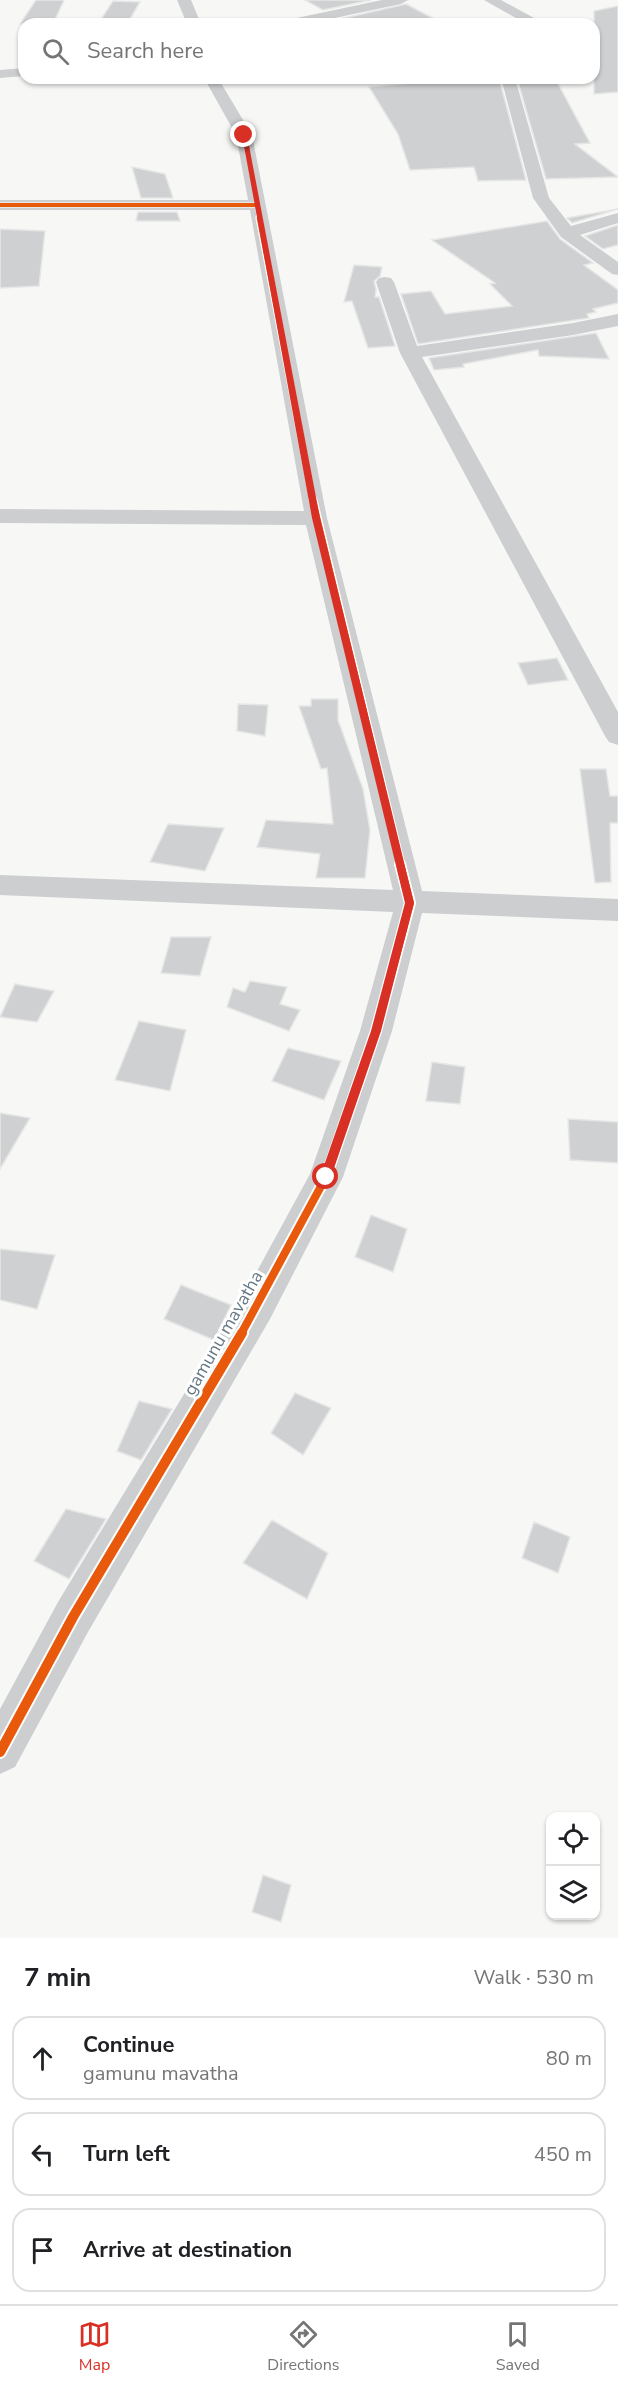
<!DOCTYPE html>
<html lang="en">
<head>
<meta charset="utf-8">
<style>
	body { margin:0; font-family:"Nunito Sans",sans-serif; background:#f2f2f2; color:#202124 }
	.controls { position:absolute; right:18px; bottom:18px; display:grid; overflow:hidden; border-radius:12px; box-shadow:0 2px 4px #0004 }
	.controls button { width:54px; height:54px; display:grid; place-items:center; padding:0; border:0; border-bottom:2px solid #e0e0e0; background:#fff; color:#202124; font:30px sans-serif }
	.stop { position:absolute; width:18px; height:18px; margin:-14px; border:4px solid #d93025; border-radius:50%; background:#fff }
	.stop.end { background:#d93025; border-color:#fff; box-shadow:0 2px 6px #0008 }
	.list { margin:0; padding:0; list-style:none }
	h2 { display:flex; justify-content:space-between; align-items:center; height:78px; margin:0; padding:0 24px; font-size:26px }
	h2 small { font-size:20px; font-weight:400; color:#757577 }
	.list li { display:grid; grid-template-columns:39px 1fr auto; gap:18px; align-items:center; box-sizing:border-box; height:84px; margin:0 12px 12px; padding:0 12px; border:2px solid #e0e0e0; border-radius:18px }
	.list b { display:block; font-size:22px; white-space:nowrap }
	.list p { margin:0; font-size:20px; white-space:nowrap; color:#757577 }
	.list em { font-size:20px; font-style:normal; color:#757577 }
	.icon { flex:none; width:33px; height:33px; fill:none; stroke:currentColor; stroke-width:2; stroke-linecap:round; stroke-linejoin:round }
	.map { position:relative; flex:none; width:618px; height:1938px; overflow:hidden }
	.search { position:absolute; background:#fff; box-shadow:0 2px 4px #0004; left:18px; right:18px; top:18px; height:66px; display:flex; align-items:center; gap:15px; box-sizing:border-box; padding:0 21px; border-radius:18px; color:#757577; font-size:22px }
	.sheet { height:366px; background:#fff }
	nav { display:flex; justify-content:space-around; align-items:center; box-sizing:border-box; height:84px; border-top:2px solid #e0e0e0; background:#fff; font-size:16px; color:#757577 }
	nav a { display:grid; justify-items:center; gap:3px }
	nav .on { color:#d93025 }
	.map>svg:first-child { display:block }
	.building { fill:#cfd0d1; stroke:#e6e6e6; stroke-width:1.5 }
	.lines { fill:none; stroke-linecap:round; stroke-linejoin:round }
	.street { fill:#cccecf; fill-rule:evenodd }
	.cycleway-far4-casing { stroke:#fff; stroke-width:5 }
	.cycleway-far3-casing { stroke:#fff; stroke-width:7 }
	.cycleway-far2-casing { stroke:#fff; stroke-width:9 }
	.cycleway-far1-casing { stroke:#fff; stroke-width:12 }
	.cycleway-casing { stroke:#fff; stroke-width:14 }
	.cycleway-far4 { stroke:#e8590c; stroke-width:4 }
	.cycleway-far3 { stroke:#e8590c; stroke-width:4.5 }
	.cycleway-far2 { stroke:#e8590c; stroke-width:6 }
	.cycleway-far1 { stroke:#e8590c; stroke-width:8 }
	.cycleway { stroke:#e8590c; stroke-width:10 }
	.route { fill:#d93025 }
	.labels { text-anchor:middle; stroke-width:6; stroke-linejoin:round; paint-order:stroke }
	.near-street-label { font-size:18px; fill:#667986; stroke:#fff }
</style>
</head>
<body>
<div class="map">
<svg width="618" height="1938" viewBox="0 0 618 1938">
	<rect width="100%" height="100%" fill="#f7f7f6"/>
	<g class="building">
		<polygon points="36,0 64,0 53,24 20,24"/>
		<polygon points="305,0 371,0 323,10"/>
		<polygon points="113,1 140,2 127,24 98,24"/>
		<polygon points="406,4 444,24 350,24 340,19"/>
		<polygon points="618,6 618,92 594,94 594,11"/>
		<polygon points="464,78 489,78 492,82 500,82 526,180 478,181 474,167 410,170 398,134 369,87"/>
		<polygon points="556,80 590,143 575,144 618,177 546,179 518,82"/>
		<polygon points="132,167 165,174 173,198 141,198"/>
		<polygon points="618,209 572,223 567,218"/>
		<polygon points="138,212 177,212 180,221 136,221"/>
		<polygon points="547,221 560,239 593,263 584,265 618,290 618,303 593,309 596,312 587,314 589,318 418,344 401,294 431,291 445,314 512,306 490,284 495,283 432,240"/>
		<polygon points="618,225 618,245 603,249 585,236"/>
		<polygon points="0,229 45,231 39,286 0,288"/>
		<polygon points="354,265 382,267 380,276 374,281 376,290 375,297 379,297 395,346 368,348 352,301 344,302"/>
		<polygon points="596,333 609,359 539,356 538,350 463,364 464,367 434,370 429,358"/>
		<polygon points="557,658 568,680 528,685 518,663"/>
		<polygon points="311,699 338,699 338,720 363,789 370,830 365,878 316,878 320,854 257,847 266,820 333,824 327,768 321,769 299,706 311,706"/>
		<polygon points="238,704 268,705 265,736 237,731"/>
		<polygon points="580,769 606,769 610,796 618,796 618,823 610,823 611,882 595,883"/>
		<polygon points="168,824 224,828 205,871 150,862"/>
		<polygon points="171,937 211,937 200,976 161,973"/>
		<polygon points="250,981 287,987 280,1004 300,1010 289,1031 227,1007 233,988 245,992"/>
		<polygon points="15,984 54,991 37,1022 0,1017"/>
		<polygon points="139,1021 186,1030 170,1091 115,1080"/>
		<polygon points="288,1048 341,1061 324,1100 272,1081"/>
		<polygon points="432,1062 465,1067 460,1104 426,1101"/>
		<polygon points="0,1113 30,1118 0,1169"/>
		<polygon points="568,1119 618,1122 618,1163 570,1160"/>
		<polygon points="371,1215 407,1229 393,1272 355,1257"/>
		<polygon points="0,1249 55,1255 37,1309 0,1300"/>
		<polygon points="181,1285 231,1305 214,1340 164,1319"/>
		<polygon points="295,1393 331,1408 303,1455 271,1433"/>
		<polygon points="139,1401 172,1409 141,1460 117,1451"/>
		<polygon points="66,1509 106,1519 69,1579 34,1561"/>
		<polygon points="272,1520 328,1553 307,1599 243,1563"/>
		<polygon points="534,1522 570,1537 558,1573 522,1558"/>
		<polygon points="263,1875 291,1885 281,1922 252,1912"/>
	</g>
	<g class="lines">
		<g class="street">
			<polygon points="177,0 191,0 201,24 187,24"/>
			<polygon points="382,0 408,0 401,4 306,24 280,24 287,20"/>
			<polygon points="484,0 501,0 536,19 525,24 501,24 503,21 516,18"/>
			<polygon points="24,68 24,76 0,78 0,70"/>
			<polygon points="204,78 218,78 252,135 327,518 422,891 618,899 618,921 422,913 392,1031 343,1177 270,1319 88,1632 15,1767 0,1774 0,1709 58,1602 244,1295 310,1174 360,1031 393,912 0,895 0,875 393,890 306,525 0,523 0,509 304,511 250,210 0,210 0,200 248,200 236,135"/>
			<polygon points="501,78 515,78 549,198 571,226 618,213 618,223 580,235 618,262 618,275 612,274 561,237 533,198"/>
			<polygon points="385,277 391,278 394,282 417,346 573,323 618,314 618,326 573,335 422,357 618,712 618,745 609,742 605,736 400,353 376,282 379,278"/>
		</g>
		<g class="cycleway-far4-casing">
			<polyline id="cycleway-far4" points="0,205 257,205 260,219"/>
		</g>
		<g class="cycleway-far3-casing">
			<polyline id="cycleway-far3" points="259,218 313,502"/>
		</g>
		<g class="cycleway-far2-casing">
			<polyline id="cycleway-far2" points="313,500 401,865"/>
		</g>
		<g class="cycleway-far1-casing">
			<polyline id="cycleway-far1" points="241,1334 326,1177 376,1031 410,903 400,864"/>
		</g>
		<g class="cycleway-casing">
			<polyline id="cycleway" points="0,1752 73,1617 242,1333"/>
		</g>
		<use href="#cycleway-far4" class="cycleway-far4"/>
		<use href="#cycleway-far3" class="cycleway-far3"/>
		<use href="#cycleway-far2" class="cycleway-far2"/>
		<use href="#cycleway-far1" class="cycleway-far1"/>
		<use href="#cycleway" class="cycleway"/>
	</g>
	<polygon class="route" points="244,133 247,135 320,518 414,903 381,1031 331,1177 326,1182 320,1177 371,1031 405,903 312,518 242,135"/>
	<g class="labels">
		<g class="near-street-label">
			<text transform="translate(223 1333) rotate(-60)" y="6">gamunu mavatha</text>
		</g>
	</g>
</svg>
<div class="controls">
<button><svg class="icon" aria-label="locate" viewBox="0 0 24 24"><circle cx="12" cy="12" r="6"/><path d="M12 2v4M12 18v4M2 12h4M18 12h4"/></svg></button>
<button><svg class="icon" aria-label="layers" viewBox="0 0 24 24"><path d="M12 4l9 5-9 5-9-5zM3 14l9 5 9-5"/></svg></button>
</div>
<div class="stop" style="left:326px;top:1177px"></div>
<div class="stop end" style="left:244px;top:135px"></div>
<div class="search"><svg class="icon" aria-label="search" viewBox="0 0 24 24"><circle cx="10" cy="10" r="6"/><path d="M15 15l6 6"/></svg>Search here</div>
</div>
<section class="sheet">
<h2>7 min<small>Walk · 530 m</small></h2>
<ul class="list">
<li><svg class="icon" aria-label="ahead" viewBox="0 0 24 24"><path d="M12 20V5M6 11l6-6 6 6"/></svg><div><b>Continue</b><p>gamunu mavatha</p></div><em>80 m</em></li>
<li><svg class="icon" aria-label="left" viewBox="0 0 24 24"><path d="M17 20v-9H6M10 6l-5 5 5 5"/></svg><div><b>Turn left</b></div><em>450 m</em></li>
<li><svg class="icon" aria-label="arrive" viewBox="0 0 24 24"><path d="M6 21V4h12l-3 4 3 4H6"/></svg><div><b>Arrive at destination</b></div></li>
</ul>
</section>
<nav>
<a class="on"><svg class="icon" aria-label="map" viewBox="0 0 24 24"><path d="M3 6l6-2 6 2 6-2v14l-6 2-6-2-6 2zM9 4v14M15 6v14"/></svg>Map</a>
<a><svg class="icon" aria-label="directions" viewBox="0 0 24 24"><path d="M12 3l9 9-9 9-9-9zM9 14v-3h6M13 9l2 2-2 2"/></svg>Directions</a>
<a><svg class="icon" aria-label="saved" viewBox="0 0 24 24"><path d="M7 4h10v16l-5-4-5 4z"/></svg>Saved</a>
</nav>
</body>
</html>
